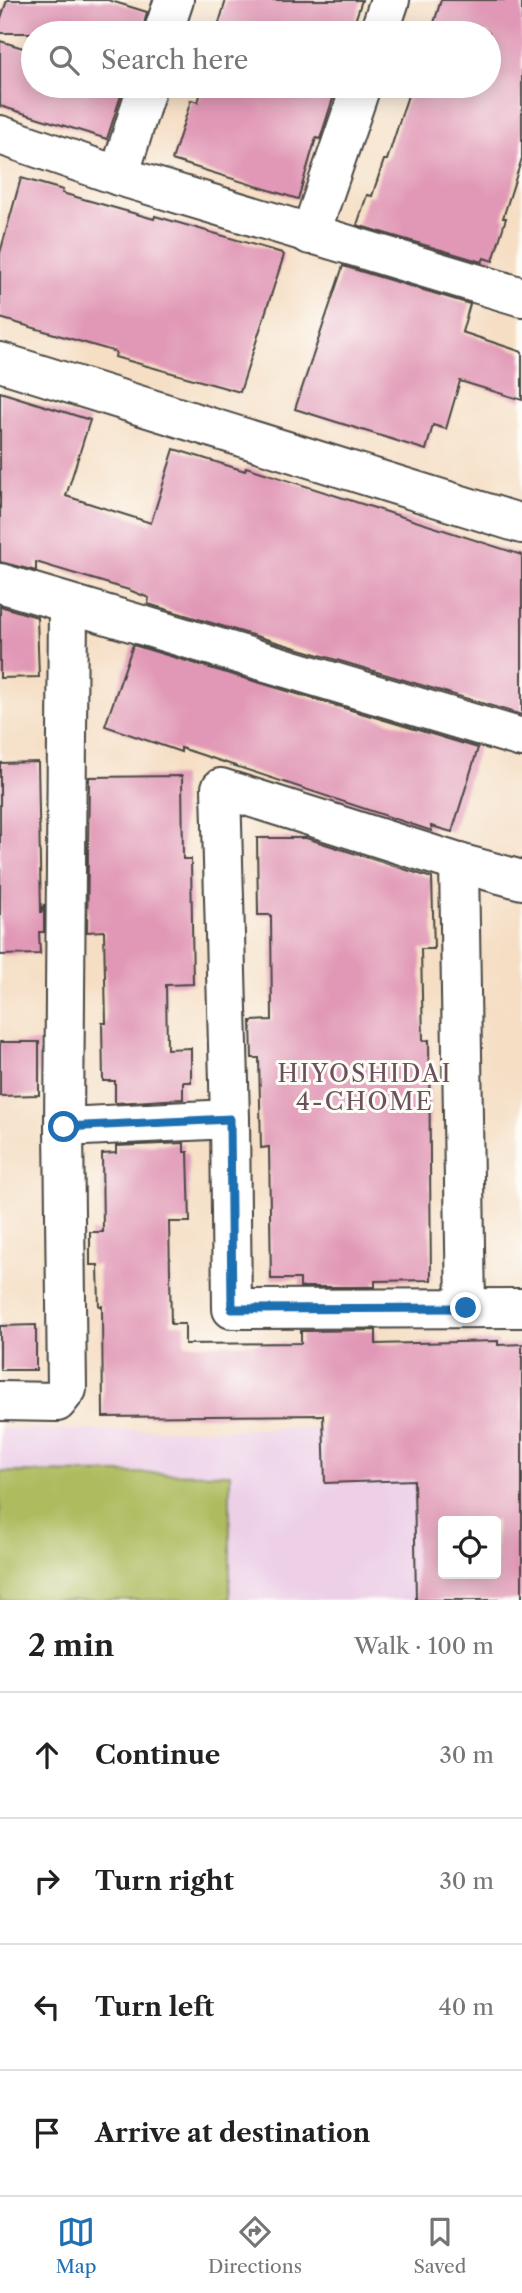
<!DOCTYPE html>
<html lang="en">
<head>
<meta charset="utf-8">
<style>
	body { margin:0; font-family:"Libre Caslon Text",serif; background:#f6f6f6; color:#222 }
	.controls { position:absolute; right:21px; bottom:21px; display:grid; overflow:hidden; border-radius:7px; box-shadow:0 4px 18px #0003 }
	.controls button { width:63px; height:63px; display:grid; place-items:center; padding:0; border:0; border-bottom:2px solid #e0e0e0; background:#fff; color:#222; font:35px sans-serif }
	.stop { position:absolute; width:21px; height:21px; margin:-16px; border:5px solid #1f6fb2; border-radius:50%; background:#fff }
	.stop.end { background:#1f6fb2; border-color:#fff; box-shadow:0 2px 7px #0008 }
	.list { margin:0; padding:0; list-style:none }
	h2 { display:flex; justify-content:space-between; align-items:center; height:91px; margin:0; padding:0 28px; font-size:30px }
	h2 small { font-size:23px; font-weight:400; color:#767676 }
	.list li { display:grid; grid-template-columns:46px 1fr auto; gap:21px; align-items:center; box-sizing:border-box; height:126px; padding:0 28px; border-top:2px solid #e0e0e0 }
	.list b { display:block; font-size:26px; white-space:nowrap }
	.list em { font-size:23px; font-style:normal; color:#767676 }
	.icon { flex:none; width:38px; height:38px; fill:none; stroke:currentColor; stroke-width:2; stroke-linecap:round; stroke-linejoin:round }
	.map { position:relative; flex:none; width:522px; height:1600px; overflow:hidden }
	.search { position:absolute; background:#fff; box-shadow:0 4px 18px #0003; left:21px; right:21px; top:21px; height:77px; display:flex; align-items:center; gap:18px; box-sizing:border-box; padding:0 24px; border-radius:38px; color:#767676; font-size:26px }
	.sheet { height:595px; background:#fff }
	nav { display:flex; justify-content:space-around; align-items:center; box-sizing:border-box; height:98px; border-top:2px solid #e0e0e0; background:#fff; font-size:19px; color:#767676 }
	nav a { display:grid; justify-items:center; gap:4px }
	nav .on { color:#1f6fb2 }
	.map>svg:first-child { display:block }
	.built { fill:#edd0e8; fill-rule:evenodd }
	.green { fill:#aebc5f; stroke:#6c7445; stroke-width:2 }
	.building { fill:#e198b6; fill-rule:evenodd }
	.lines { fill:none; stroke-linecap:round; stroke-linejoin:round }
	.minor-casing { stroke:#494642; stroke-width:42 }
	.minor { stroke:#fff; stroke-width:38 }
	.route { stroke:#1f6fb2; stroke-width:9 }
	.labels { text-anchor:middle; stroke-width:6; stroke-linejoin:round; paint-order:stroke }
	.neighbourhood-label { font-size:24px; letter-spacing:2px; fill:#6b515c; stroke:#fdfcf7 }
</style>
</head>
<body>
<div class="map">
<svg width="522" height="1600" viewBox="0 0 522 1600">
	<rect width="100%" height="100%" fill="#fdfcf7"/>
	<filter id="ink" filterUnits="userSpaceOnUse"><feTurbulence type="fractalNoise" baseFrequency=".0143" numOctaves="2"/><feDisplacementMap in="SourceGraphic" scale="14" xChannelSelector="R" yChannelSelector="G"/><feConvolveMatrix kernelMatrix="1 2 1 2 8 2 1 2 1" color-interpolation-filters="sRGB"/></filter>
	<filter id="wash" filterUnits="userSpaceOnUse"><feTurbulence type="fractalNoise" baseFrequency=".00686" numOctaves="4" result="noise"/><feDisplacementMap in="SourceGraphic" scale="28" xChannelSelector="R" yChannelSelector="G"/><feGaussianBlur stdDeviation="1.57" result="paint"/><feColorMatrix in="noise" values="0 0 0 0 0 0 0 0 0 0 0 0 0 0 0 0 0 1.4 0 .05"/><feComposite in="paint" operator="in"/></filter>
	<g filter="url(#wash)">
		<rect width="100%" height="100%" fill="#f5dec4"/>
		<path class="built" d="M 522,1427 L 522,1600 L 0,1600 L 0,1428 L 89,1430 ZM 443,1521 L 496,1521 L 496,1574 L 443,1574 Z"/>
		<polygon class="green" points="0,1472 230,1474 230,1600 0,1600"/>
		<g id="blocks">
			<g class="building">
				<polygon points="7,0 108,0 147,12 142,33 0,33 0,21"/>
				<polygon points="226,0 362,0 351,33 216,33"/>
				<polygon points="441,0 522,0 522,158 503,218 506,218 493,261 484,258 482,262 357,225 367,195 372,196 384,160 387,160 411,86 489,86 489,33 431,33"/>
				<polygon points="0,41 33,51 33,86 124,86 107,139 0,106"/>
				<polygon points="203,86 337,86 320,139 316,138 298,199 172,160 191,100 198,102"/>
				<polygon points="21,178 63,190 62,193 154,219 155,216 282,253 284,255 240,392 115,357 116,352 0,318 0,253"/>
				<polygon points="343,266 470,304 462,332 522,352 522,400 460,381 446,429 433,425 426,450 295,409"/>
				<polygon points="0,392 90,420 66,496 151,523 174,449 245,471 246,467 522,555 522,715 148,604 149,598 129,590 36,562 36,571 0,562"/>
				<polygon points="0,606 37,617 39,677 0,678"/>
				<polygon points="133,645 478,748 452,832 431,826 432,831 181,748 181,752 105,726"/>
				<polygon points="38,762 41,913 44,904 44,932 39,932 40,954 0,955 0,763"/>
				<polygon points="182,776 183,859 191,859 193,984 166,985 167,1049 191,1048 191,1082 183,1082 183,1099 115,1103 115,1081 103,1081 102,1023 106,1023 104,931 87,932 89,777"/>
				<polygon points="257,838 306,838 432,878 434,949 421,949 423,1041 429,1040 431,1280 375,1281 375,1287 300,1287 300,1279 271,1279 269,1147 261,1148 259,1058 252,1058 251,1021 272,1020 271,915 258,915"/>
				<polygon points="0,1042 39,1042 39,1095 0,1096"/>
				<path d="M 184,1143 L 184,1152 L 188,1152 L 190,1222 L 169,1222 L 171,1324 L 185,1324 L 185,1344 L 301,1343 L 301,1331 L 376,1330 L 376,1344 L 498,1341 L 498,1345 L 522,1344 L 522,1600 L 416,1600 L 414,1480 L 325,1483 L 323,1415 L 103,1417 L 102,1306 L 99,1306 L 98,1265 L 90,1265 L 90,1232 L 103,1232 L 102,1154 L 116,1153 L 116,1146 ZM 443,1521 L 496,1521 L 496,1574 L 443,1574 Z"/>
				<polygon points="36,1325 36,1370 0,1370 0,1326"/>
			</g>
		</g>
	</g>
	<g filter="url(#ink)">
		<use href="#blocks" fill-opacity="0" stroke="#494642" stroke-width="2"/>
		<g class="lines">
			<g class="minor-casing">
				<g id="minor">
					<polyline points="163,33 174,0"/>
					<polyline points="379,33 390,0"/>
					<polyline points="0,135 119,176 522,297"/>
					<polyline points="119,176 147,86"/>
					<polyline points="310,235 361,86"/>
					<polyline points="0,362 522,524"/>
					<polyline points="0,583 522,738"/>
					<polyline points="459,863 466,1308"/>
					<polyline points="522,880 459,863 221,788 230,1119 232,1309 522,1308"/>
					<polyline points="64,1127 230,1119"/>
					<polyline points="0,1401 57,1402 67,1389 64,1127 68,605"/>
				</g>
			</g>
			<use href="#minor" class="minor"/>
		</g>
	</g>
	<g class="lines" filter="url(#ink)">
		<polyline class="route" points="64,1127 230,1119 232,1309 466,1308"/>
	</g>
	<g class="labels">
		<g class="neighbourhood-label">
			<text x="365" y="1082">HIYOSHIDAI<tspan x="365" dy="28">4-CHOME</tspan></text>
		</g>
	</g>
</svg>
<div class="controls">
<button><svg class="icon" aria-label="locate" viewBox="0 0 24 24"><circle cx="12" cy="12" r="6"/><path d="M12 2v4M12 18v4M2 12h4M18 12h4"/></svg></button>
</div>
<div class="stop" style="left:64px;top:1127px"></div>
<div class="stop end" style="left:466px;top:1308px"></div>
<div class="search"><svg class="icon" aria-label="search" viewBox="0 0 24 24"><circle cx="10" cy="10" r="6"/><path d="M15 15l6 6"/></svg>Search here</div>
</div>
<section class="sheet">
<h2>2 min<small>Walk · 100 m</small></h2>
<ul class="list">
<li><svg class="icon" aria-label="ahead" viewBox="0 0 24 24"><path d="M12 20V5M6 11l6-6 6 6"/></svg><div><b>Continue</b></div><em>30 m</em></li>
<li><svg class="icon" aria-label="right" viewBox="0 0 24 24"><path d="M7 20v-9h11M14 6l5 5-5 5"/></svg><div><b>Turn right</b></div><em>30 m</em></li>
<li><svg class="icon" aria-label="left" viewBox="0 0 24 24"><path d="M17 20v-9H6M10 6l-5 5 5 5"/></svg><div><b>Turn left</b></div><em>40 m</em></li>
<li><svg class="icon" aria-label="arrive" viewBox="0 0 24 24"><path d="M6 21V4h12l-3 4 3 4H6"/></svg><div><b>Arrive at destination</b></div></li>
</ul>
</section>
<nav>
<a class="on"><svg class="icon" aria-label="map" viewBox="0 0 24 24"><path d="M3 6l6-2 6 2 6-2v14l-6 2-6-2-6 2zM9 4v14M15 6v14"/></svg>Map</a>
<a><svg class="icon" aria-label="directions" viewBox="0 0 24 24"><path d="M12 3l9 9-9 9-9-9zM9 14v-3h6M13 9l2 2-2 2"/></svg>Directions</a>
<a><svg class="icon" aria-label="saved" viewBox="0 0 24 24"><path d="M7 4h10v16l-5-4-5 4z"/></svg>Saved</a>
</nav>
</body>
</html>
